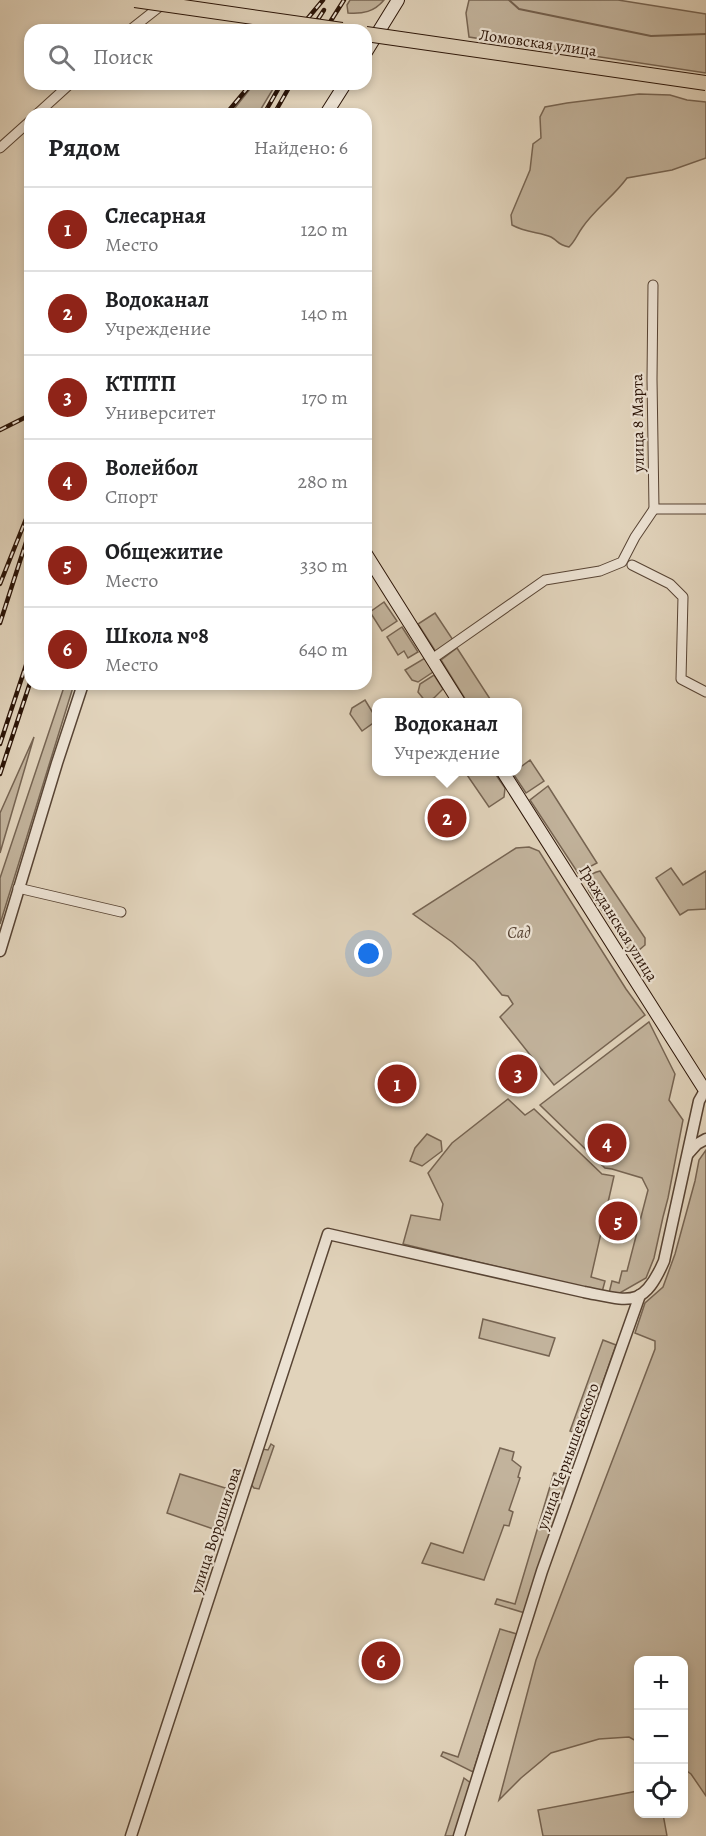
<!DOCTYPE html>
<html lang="ru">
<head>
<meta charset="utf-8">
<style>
	body { margin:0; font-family:Alegreya,serif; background:#f2f2f2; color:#202124 }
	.controls { position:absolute; right:18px; bottom:18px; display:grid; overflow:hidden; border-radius:12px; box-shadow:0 3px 9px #0003 }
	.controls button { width:54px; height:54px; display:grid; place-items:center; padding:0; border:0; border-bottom:2px solid #e0e0e0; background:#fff; color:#202124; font:30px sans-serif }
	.you { position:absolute; left:369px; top:954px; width:21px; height:21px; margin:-15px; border:4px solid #fff; border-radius:50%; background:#1a73e8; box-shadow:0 0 0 9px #1a73e833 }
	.badge { display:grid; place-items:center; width:39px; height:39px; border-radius:50%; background:#8f2418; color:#fff; font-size:20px; font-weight:700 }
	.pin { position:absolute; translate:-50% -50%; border:3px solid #fff; box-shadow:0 2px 6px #0006 }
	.popup { position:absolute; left:372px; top:698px; width:150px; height:78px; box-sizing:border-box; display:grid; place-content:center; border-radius:12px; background:#fff; filter:drop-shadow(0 2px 4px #0005); font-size:20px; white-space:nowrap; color:#757577 }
	.popup b { font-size:22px; color:#202124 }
	.popup::after { content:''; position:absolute; left:50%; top:100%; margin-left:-12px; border:12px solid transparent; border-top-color:#fff }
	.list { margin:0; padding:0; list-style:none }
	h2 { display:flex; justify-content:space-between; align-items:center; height:78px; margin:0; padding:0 24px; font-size:26px }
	h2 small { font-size:20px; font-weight:400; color:#757577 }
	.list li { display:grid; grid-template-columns:39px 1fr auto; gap:18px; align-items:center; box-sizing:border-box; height:84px; padding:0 24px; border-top:2px solid #e0e0e0 }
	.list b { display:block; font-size:22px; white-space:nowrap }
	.list p { margin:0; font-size:20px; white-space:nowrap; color:#757577 }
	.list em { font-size:20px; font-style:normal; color:#757577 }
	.icon { flex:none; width:33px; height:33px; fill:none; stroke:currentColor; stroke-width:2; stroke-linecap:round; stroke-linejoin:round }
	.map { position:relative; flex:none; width:706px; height:1836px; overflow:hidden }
	.search { position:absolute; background:#fff; box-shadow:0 3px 9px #0003; left:24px; top:24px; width:348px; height:66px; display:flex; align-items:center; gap:15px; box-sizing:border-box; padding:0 21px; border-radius:18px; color:#757577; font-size:22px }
	.panel { position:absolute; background:#fff; box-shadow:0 3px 9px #0003; left:24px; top:108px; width:348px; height:582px; border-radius:18px }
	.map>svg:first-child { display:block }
	.green { fill:#c2b39c; stroke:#766452; stroke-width:1.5 }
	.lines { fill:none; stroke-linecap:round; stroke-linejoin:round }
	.stream { stroke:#73604e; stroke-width:2 }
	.minor-casing { stroke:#584434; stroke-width:11 }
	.tertiary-casing { stroke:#584434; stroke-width:13 }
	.secondary-casing { stroke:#2b1407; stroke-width:14 }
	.minor { stroke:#ece2d3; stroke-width:9 }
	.tertiary { stroke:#ece2d3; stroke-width:10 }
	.secondary { stroke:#ece2d3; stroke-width:12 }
	.rail-casing { stroke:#2b1407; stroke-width:4.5 }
	.rail { stroke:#ece2d3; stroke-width:2; stroke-dasharray:7; stroke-linecap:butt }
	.primary-bridge-casing { stroke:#2b1407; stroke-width:16; stroke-linecap:butt }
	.primary-bridge { stroke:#e1d3bb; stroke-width:14 }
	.labels { text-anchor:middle; stroke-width:4.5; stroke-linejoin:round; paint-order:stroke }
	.street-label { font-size:16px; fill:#2b1407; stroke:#ece2d3 }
	.park-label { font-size:16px; font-style:italic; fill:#584434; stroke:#ece2d3 }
</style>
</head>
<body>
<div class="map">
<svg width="706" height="1836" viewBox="0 0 706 1836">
	<rect width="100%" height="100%" fill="#e1d3bb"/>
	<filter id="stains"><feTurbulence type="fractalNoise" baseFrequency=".00333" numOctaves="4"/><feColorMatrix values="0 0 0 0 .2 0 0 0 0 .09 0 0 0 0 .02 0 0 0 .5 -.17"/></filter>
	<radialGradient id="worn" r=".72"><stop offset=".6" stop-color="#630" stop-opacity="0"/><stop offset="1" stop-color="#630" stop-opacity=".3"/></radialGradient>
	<g class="green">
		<path d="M 350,0 L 384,0 C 374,12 363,14 348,13 L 347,5 Z"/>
		<polygon points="469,0 618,0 706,14 706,73 469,37 466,13"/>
		<polygon points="254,84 276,84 258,114 230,114"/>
		<path d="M 639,94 L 670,95 L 687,100 L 706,102 L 706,158 L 672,170 L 627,178 C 614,196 595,209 582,228 C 577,235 575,241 569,247 C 556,244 560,242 551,237 C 541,232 526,233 512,225 L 511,215 L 530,170 L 533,144 L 541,138 L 540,117 L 545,107 L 567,103 Z"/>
		<polygon points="384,602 397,621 382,631 370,612"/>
		<polygon points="435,613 453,640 436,652 418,624"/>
		<polygon points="402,627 418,652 408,658 404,651 398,655 387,637"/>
		<polygon points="457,648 492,702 467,702 441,660"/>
		<polygon points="425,658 433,672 418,682 412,680 405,670"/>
		<polygon points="434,675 443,689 434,698 426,702 418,692 420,684"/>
		<polygon points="65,684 74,684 0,924 0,878"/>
		<polygon points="365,700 376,718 376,721 362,731 350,714 352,708"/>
		<polygon points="34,737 0,853 0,813"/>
		<polygon points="530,760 544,781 526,793 512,772 518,772 518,769"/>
		<polygon points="465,772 494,772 505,788 504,797 489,807"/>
		<polygon points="548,786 597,863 578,873 530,800"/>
		<polygon points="529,847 539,851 626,989 645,1015 554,1085 500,1017 513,1004 508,996 502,995 475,962 452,942 413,914 516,848"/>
		<polygon points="671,868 683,885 706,871 706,909 688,910 680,915 656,878"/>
		<path d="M 600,871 L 645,938 L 645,945 L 639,950 L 630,952 L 589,891 C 584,879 588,874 600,871 Z"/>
		<polygon points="649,1022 675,1074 669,1100 683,1120 668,1198 663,1217 654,1258 646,1278 618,1294 609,1293 612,1281 619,1283 622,1271 627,1271 648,1190 642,1178 612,1169 605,1168 540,1105"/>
		<polygon points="508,1099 525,1115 534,1109 602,1174 614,1176 591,1277 605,1281 602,1292 403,1244 411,1215 440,1220 443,1204 428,1173 452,1143"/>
		<polygon points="427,1134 441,1141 442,1151 422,1166 410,1161 415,1148"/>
		<polygon points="706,1150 706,1796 691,1774 684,1769 684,1660 638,1660 638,1742 629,1737 599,1739 551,1753 521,1778 499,1800 536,1660 655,1349 655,1341 635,1333 645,1303 663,1287 675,1254 695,1181 699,1160"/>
		<polygon points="483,1319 555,1338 549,1356 479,1338"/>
		<polygon points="603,1340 616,1345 584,1436 570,1431"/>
		<polygon points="271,1444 274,1446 259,1489 254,1488 250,1483 262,1449 268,1450"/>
		<polygon points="500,1448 514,1452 512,1460 521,1467 518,1477 520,1478 509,1510 513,1512 509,1526 504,1525 484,1580 422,1563 431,1543 463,1553"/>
		<polygon points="554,1473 570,1477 525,1613 495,1604 497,1599 515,1604"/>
		<polygon points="180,1474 235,1491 222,1532 167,1513"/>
		<polygon points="500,1629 517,1634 473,1772 441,1756 443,1752 458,1757"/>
		<polygon points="464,1778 472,1784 455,1836 445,1836"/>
		<polygon points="638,1791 638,1814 663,1814 667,1836 543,1836 538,1810"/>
	</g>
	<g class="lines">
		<polyline class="stream" points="509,0 519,9 651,36 706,34"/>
		<g class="minor-casing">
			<g id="minor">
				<polyline points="130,30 163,4"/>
				<polyline points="37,114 70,84"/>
				<polyline points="0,148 30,121"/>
				<polyline points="653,285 652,379 654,509 706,509"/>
				<polyline points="632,565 670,584 683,597 681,679 706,692"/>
				<polyline points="432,659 545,580 600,571 622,562 635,537 654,509"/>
				<polyline points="18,888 121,912"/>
			</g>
		</g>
		<g class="tertiary-casing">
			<g id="tertiary">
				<polyline points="0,951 57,763 83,684"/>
				<polyline points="688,1154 697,1144 706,1139"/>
				<path d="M 131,1836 L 328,1234 L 584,1292 C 630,1301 643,1309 664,1261 L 699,1101 L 703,1094 L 706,1093"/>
				<polyline points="459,1836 542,1571 640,1295"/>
			</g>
		</g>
		<g class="secondary-casing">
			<g id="secondary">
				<polyline points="366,52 398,0"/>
				<polyline points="326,114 345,84"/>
				<polyline points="366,554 459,702"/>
				<polyline points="503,772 706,1092"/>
			</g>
		</g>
		<use href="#minor" class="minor"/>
		<use href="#tertiary" class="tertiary"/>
		<use href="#secondary" class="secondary"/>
		<g class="rail-casing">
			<g id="rail">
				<polyline points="298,30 323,0"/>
				<polyline points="311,30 324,10"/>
				<polyline points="325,30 344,0"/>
				<polyline points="226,114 251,84"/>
				<polyline points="264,114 281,84"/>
				<polyline points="274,114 291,84"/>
				<polyline points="0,430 30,415"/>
				<polyline points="0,584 30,509"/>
				<polyline points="0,623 30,530"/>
				<polyline points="0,744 30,653"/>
				<polyline points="0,774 30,683"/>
			</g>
		</g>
		<use href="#rail" class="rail"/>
		<g class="primary-bridge-casing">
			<g id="primary-bridge">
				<polyline points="135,0 342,30"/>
				<polyline points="366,34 706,83"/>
			</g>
		</g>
		<use href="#primary-bridge" class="primary-bridge"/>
	</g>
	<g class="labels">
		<g class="street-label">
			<text transform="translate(538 42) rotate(8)" y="6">Ломовская улица</text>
			<text transform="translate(637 423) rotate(-91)" y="6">улица 8 Марта</text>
			<text transform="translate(619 923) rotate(58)" y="6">Гражданская улица</text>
			<text transform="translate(567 1456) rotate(-70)" y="6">улица Чернышевского</text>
			<text transform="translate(215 1530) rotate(-72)" y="6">улица Ворошилова</text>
		</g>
		<g class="park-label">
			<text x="519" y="938">Сад</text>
		</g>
	</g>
	<rect width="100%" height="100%" filter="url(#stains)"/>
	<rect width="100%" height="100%" fill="url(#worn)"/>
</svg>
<div class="controls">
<button>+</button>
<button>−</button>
<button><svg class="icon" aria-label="locate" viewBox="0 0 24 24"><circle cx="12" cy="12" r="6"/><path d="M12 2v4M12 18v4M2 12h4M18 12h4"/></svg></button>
</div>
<div class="you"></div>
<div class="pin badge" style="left:397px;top:1084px">1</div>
<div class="pin badge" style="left:447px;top:818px">2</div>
<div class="popup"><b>Водоканал</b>Учреждение</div>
<div class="pin badge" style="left:518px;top:1074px">3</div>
<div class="pin badge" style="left:607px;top:1143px">4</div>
<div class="pin badge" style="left:618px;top:1221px">5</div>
<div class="pin badge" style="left:381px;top:1661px">6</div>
<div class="search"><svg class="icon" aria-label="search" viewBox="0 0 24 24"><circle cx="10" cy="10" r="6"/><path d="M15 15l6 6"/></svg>Поиск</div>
<section class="panel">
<h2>Рядом<small>Найдено: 6</small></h2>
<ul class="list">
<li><span class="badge">1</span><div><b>Слесарная</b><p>Место</p></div><em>120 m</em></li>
<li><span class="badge">2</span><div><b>Водоканал</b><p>Учреждение</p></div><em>140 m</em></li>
<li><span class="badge">3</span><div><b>КТПТП</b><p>Университет</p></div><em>170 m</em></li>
<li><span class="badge">4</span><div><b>Волейбол</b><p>Спорт</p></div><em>280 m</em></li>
<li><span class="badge">5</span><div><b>Общежитие</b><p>Место</p></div><em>330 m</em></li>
<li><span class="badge">6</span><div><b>Школа №8</b><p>Место</p></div><em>640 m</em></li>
</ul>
</section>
</div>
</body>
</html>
